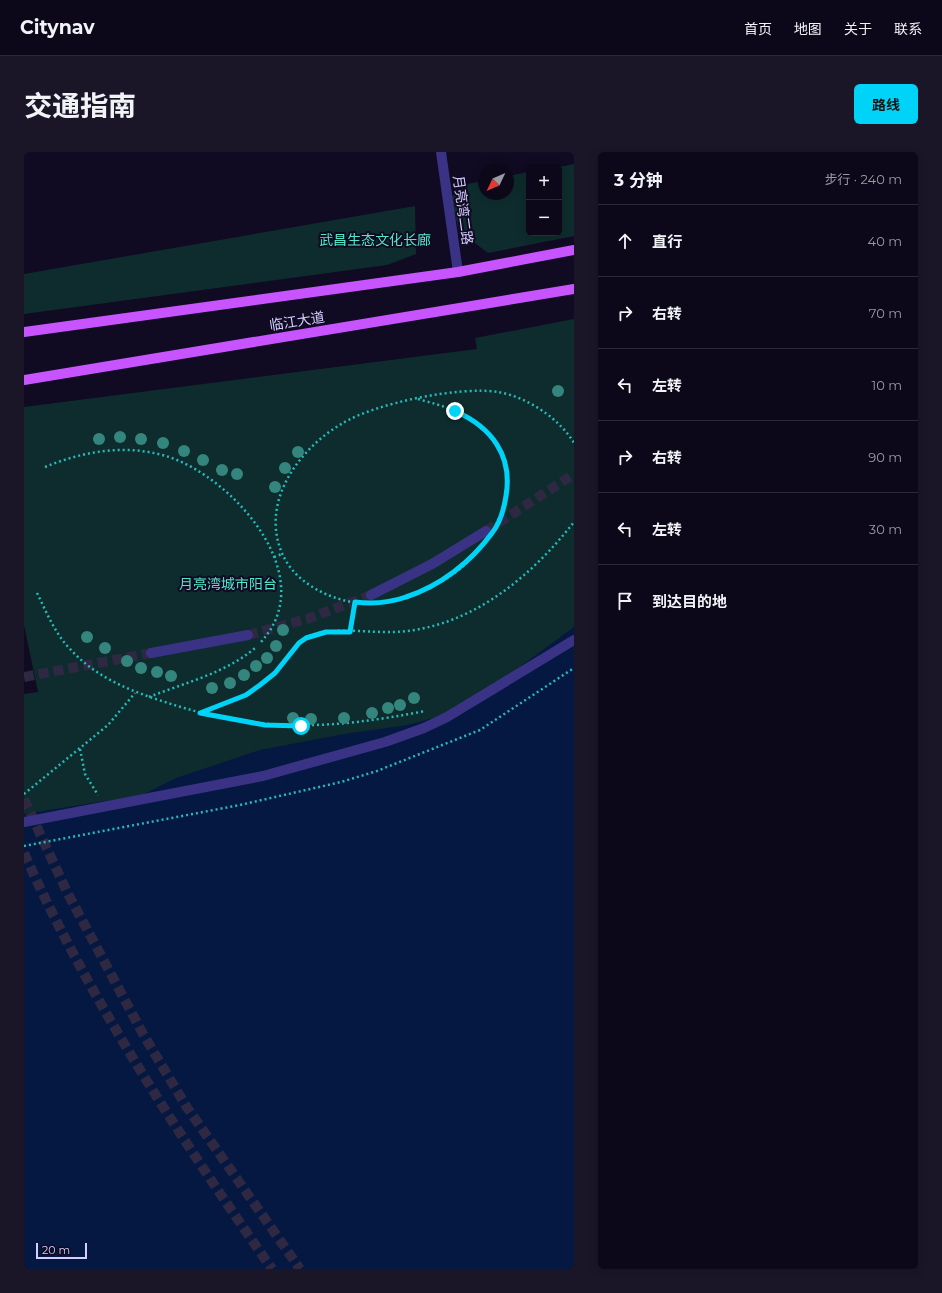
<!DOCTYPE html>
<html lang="zh">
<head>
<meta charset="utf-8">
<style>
	body { margin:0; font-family:Montserrat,"Noto Sans SC",sans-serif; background:#1a1627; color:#f1f3f6 }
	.controls { position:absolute; right:12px; top:12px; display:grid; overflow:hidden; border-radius:6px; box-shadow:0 2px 10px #0003 }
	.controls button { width:36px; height:36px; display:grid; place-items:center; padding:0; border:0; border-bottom:1px solid #2c2939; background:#0c081a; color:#f1f3f6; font:20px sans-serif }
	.compass { position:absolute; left:454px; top:12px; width:36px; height:36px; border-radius:50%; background:#0c081a; box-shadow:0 2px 10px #0003; rotate:226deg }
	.scale { position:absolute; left:12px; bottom:10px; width:51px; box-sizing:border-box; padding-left:4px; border:2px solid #d5cdff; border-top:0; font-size:11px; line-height:14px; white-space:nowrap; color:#d5cdff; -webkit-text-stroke:3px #100b22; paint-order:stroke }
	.stop { position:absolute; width:12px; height:12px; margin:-9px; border:3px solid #00d3f8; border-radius:50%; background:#fff }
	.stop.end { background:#00d3f8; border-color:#fff; box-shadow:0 1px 4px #0008 }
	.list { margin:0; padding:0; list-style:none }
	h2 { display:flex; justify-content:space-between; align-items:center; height:52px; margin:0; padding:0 16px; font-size:17px }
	h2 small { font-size:13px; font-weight:400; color:#9a9aa2 }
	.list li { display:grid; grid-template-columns:26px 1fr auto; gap:12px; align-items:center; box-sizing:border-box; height:72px; padding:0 16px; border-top:1px solid #2c2939 }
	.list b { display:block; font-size:15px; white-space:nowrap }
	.list em { font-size:13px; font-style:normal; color:#9a9aa2 }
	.icon { flex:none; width:22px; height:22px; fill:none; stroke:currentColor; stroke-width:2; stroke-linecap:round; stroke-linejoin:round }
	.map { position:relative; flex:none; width:550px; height:1117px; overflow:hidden; border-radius:6px }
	header { display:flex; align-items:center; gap:24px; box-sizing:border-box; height:56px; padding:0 20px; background:#0c081a; border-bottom:1px solid #2c2939 }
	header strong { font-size:19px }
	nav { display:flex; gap:22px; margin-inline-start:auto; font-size:14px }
	.intro { display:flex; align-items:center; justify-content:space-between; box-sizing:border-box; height:96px; padding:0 24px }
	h1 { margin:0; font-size:28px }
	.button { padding:10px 18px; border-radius:6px; background:#00d3f8; color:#111; font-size:14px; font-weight:700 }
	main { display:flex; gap:24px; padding:0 24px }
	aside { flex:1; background:#0c081a; border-radius:6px; box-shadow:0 2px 10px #0003 }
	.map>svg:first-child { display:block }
	.green { fill:#0e2c2d }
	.water { fill:#051841 }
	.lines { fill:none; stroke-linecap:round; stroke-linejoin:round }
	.minor-tunnel { stroke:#2e2843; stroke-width:10; stroke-dasharray:10 5; stroke-linecap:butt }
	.major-tunnel { stroke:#2e2843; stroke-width:10; stroke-dasharray:10 5; stroke-linecap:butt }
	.path { stroke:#24bcba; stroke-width:2.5; stroke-dasharray:2 3; stroke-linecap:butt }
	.minor { stroke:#3a3385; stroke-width:10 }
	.major { stroke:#c754ff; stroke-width:10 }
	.tree { fill:#33857e }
	.route { stroke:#00d3f8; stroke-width:5 }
	.labels { text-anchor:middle; stroke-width:4; stroke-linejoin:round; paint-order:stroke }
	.street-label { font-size:14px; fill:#d5cdff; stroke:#100b22 }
	.park-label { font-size:14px; fill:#4fe9ca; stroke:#100b22 }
</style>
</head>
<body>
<header>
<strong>Citynav</strong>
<nav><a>首页</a><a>地图</a><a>关于</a><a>联系</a></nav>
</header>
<div class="intro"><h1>交通指南</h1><a class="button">路线</a></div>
<main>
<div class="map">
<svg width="550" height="1117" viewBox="0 0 550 1117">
	<rect width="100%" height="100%" fill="#100b22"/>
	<g class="green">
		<polygon points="550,12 550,84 464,101 435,79 427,46 437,33 460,29 460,42 484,42 484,24 505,20 505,81 535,81 535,15"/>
		<polygon points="391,54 392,102 363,113 0,162 0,122"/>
		<polygon points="550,167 550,499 453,559 0,676 0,542 14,540 0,473 0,255 453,197 451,186"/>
	</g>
	<polygon class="water" points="550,475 550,1117 0,1117 0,662 118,643 152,626 236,598 320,582 384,573 420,563 452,547"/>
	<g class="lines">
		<g class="minor-tunnel">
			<polyline points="462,379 550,322"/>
			<polyline points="224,483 283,467 347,443"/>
			<polyline points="0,525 127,501"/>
		</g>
		<g class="major-tunnel">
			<polyline points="0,647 43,740 119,882 162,954 276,1117"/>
			<path d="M 0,701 C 66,849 156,985 248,1117"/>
		</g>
		<g class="path">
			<path d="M 394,247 C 411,252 429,256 443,265 C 485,289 493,331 472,373"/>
			<path d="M 21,315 C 60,299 101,292 142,304 C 208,324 299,425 236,491"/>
			<polyline points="250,405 258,402"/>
			<path d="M 13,441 C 23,461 31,482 47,498 C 72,525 104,538 138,549 C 232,581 305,578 401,559"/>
			<path d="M 367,449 C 395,443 430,427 449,404"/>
			<path d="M 336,451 C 309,449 276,433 262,409 C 232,356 272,298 319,271 C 352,251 436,234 474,240 C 503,245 535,266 550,291"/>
			<polyline points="326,480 331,450"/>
			<path d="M 125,545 C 160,531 202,521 231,496"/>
			<path d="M 177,561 C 204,550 230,542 251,521 C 261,511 269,492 283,485 C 306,474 345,481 370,480 C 445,477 506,426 550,370"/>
			<polyline points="56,597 61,622 74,643"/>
			<polyline points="0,642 84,573 111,541"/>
			<polyline points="0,694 216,653 317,630 353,619 456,578 550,516"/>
		</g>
		<g class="minor">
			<polyline points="417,0 434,120"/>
			<polyline points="347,443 408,412 462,379"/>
			<polyline points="127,501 224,483"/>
			<polyline points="0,670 239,624 361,590 400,576 423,565 550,488"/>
		</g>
		<g class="major">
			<polyline points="0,180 434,120 550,98"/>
			<polyline points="0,228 550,137"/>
		</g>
	</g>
	<g class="tree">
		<circle cx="534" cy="239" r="6"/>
		<circle cx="96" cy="285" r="6"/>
		<circle cx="75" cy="287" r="6"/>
		<circle cx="117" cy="287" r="6"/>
		<circle cx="139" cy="291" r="6"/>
		<circle cx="160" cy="299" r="6"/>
		<circle cx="274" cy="300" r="6"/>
		<circle cx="179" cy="308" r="6"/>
		<circle cx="261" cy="316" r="6"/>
		<circle cx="198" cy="318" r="6"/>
		<circle cx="213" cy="322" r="6"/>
		<circle cx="251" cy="335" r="6"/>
		<circle cx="259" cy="478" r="6"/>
		<circle cx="63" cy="485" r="6"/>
		<circle cx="252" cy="494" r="6"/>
		<circle cx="81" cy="496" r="6"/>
		<circle cx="243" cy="506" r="6"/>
		<circle cx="103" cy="509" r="6"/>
		<circle cx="232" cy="514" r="6"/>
		<circle cx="117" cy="516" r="6"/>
		<circle cx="133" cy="520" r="6"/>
		<circle cx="220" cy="523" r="6"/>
		<circle cx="147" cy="524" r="6"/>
		<circle cx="206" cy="531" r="6"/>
		<circle cx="188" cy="536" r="6"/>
		<circle cx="390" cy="546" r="6"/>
		<circle cx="376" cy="553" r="6"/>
		<circle cx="364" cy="556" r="6"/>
		<circle cx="348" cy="561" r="6"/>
		<circle cx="269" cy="566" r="6"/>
		<circle cx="320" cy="566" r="6"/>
		<circle cx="287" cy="567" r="6"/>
	</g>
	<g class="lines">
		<path class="route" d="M 277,574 L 241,573 L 176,561 L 222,543 L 236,533 L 251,521 L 275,491 L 282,486 L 302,480 L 326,480 L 331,450 C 348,452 365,451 382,445 C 416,434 447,410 468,381 C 476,371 480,357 482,344 C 489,303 467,275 431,259"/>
	</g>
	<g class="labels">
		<g class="street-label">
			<text transform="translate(439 58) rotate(82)" y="5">月亮湾二路</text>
			<text transform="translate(273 169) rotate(-9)" y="5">临江大道</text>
		</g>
		<g class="park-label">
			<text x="351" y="93">武昌生态文化长廊</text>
			<text x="204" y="437">月亮湾城市阳台</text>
		</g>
	</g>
</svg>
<div class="controls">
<button>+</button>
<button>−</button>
</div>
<svg class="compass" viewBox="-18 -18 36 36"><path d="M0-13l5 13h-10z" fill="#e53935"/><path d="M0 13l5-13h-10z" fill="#9a9aa2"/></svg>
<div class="scale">20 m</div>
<div class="stop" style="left:277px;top:574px"></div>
<div class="stop end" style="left:431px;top:259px"></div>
</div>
<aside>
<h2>3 分钟<small>步行 · 240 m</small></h2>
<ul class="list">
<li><svg class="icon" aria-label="ahead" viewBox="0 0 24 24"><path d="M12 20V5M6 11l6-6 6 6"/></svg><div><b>直行</b></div><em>40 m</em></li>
<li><svg class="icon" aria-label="right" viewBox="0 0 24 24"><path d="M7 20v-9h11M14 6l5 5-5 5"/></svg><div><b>右转</b></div><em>70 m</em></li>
<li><svg class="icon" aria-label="left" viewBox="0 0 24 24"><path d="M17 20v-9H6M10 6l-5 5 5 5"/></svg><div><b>左转</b></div><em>10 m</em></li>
<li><svg class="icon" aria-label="right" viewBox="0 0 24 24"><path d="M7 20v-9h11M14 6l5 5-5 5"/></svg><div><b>右转</b></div><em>90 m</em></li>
<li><svg class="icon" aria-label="left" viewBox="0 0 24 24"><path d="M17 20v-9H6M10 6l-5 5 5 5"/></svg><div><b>左转</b></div><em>30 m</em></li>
<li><svg class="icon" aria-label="arrive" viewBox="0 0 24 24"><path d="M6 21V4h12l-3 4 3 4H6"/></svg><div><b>到达目的地</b></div></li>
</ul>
</aside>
</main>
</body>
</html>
